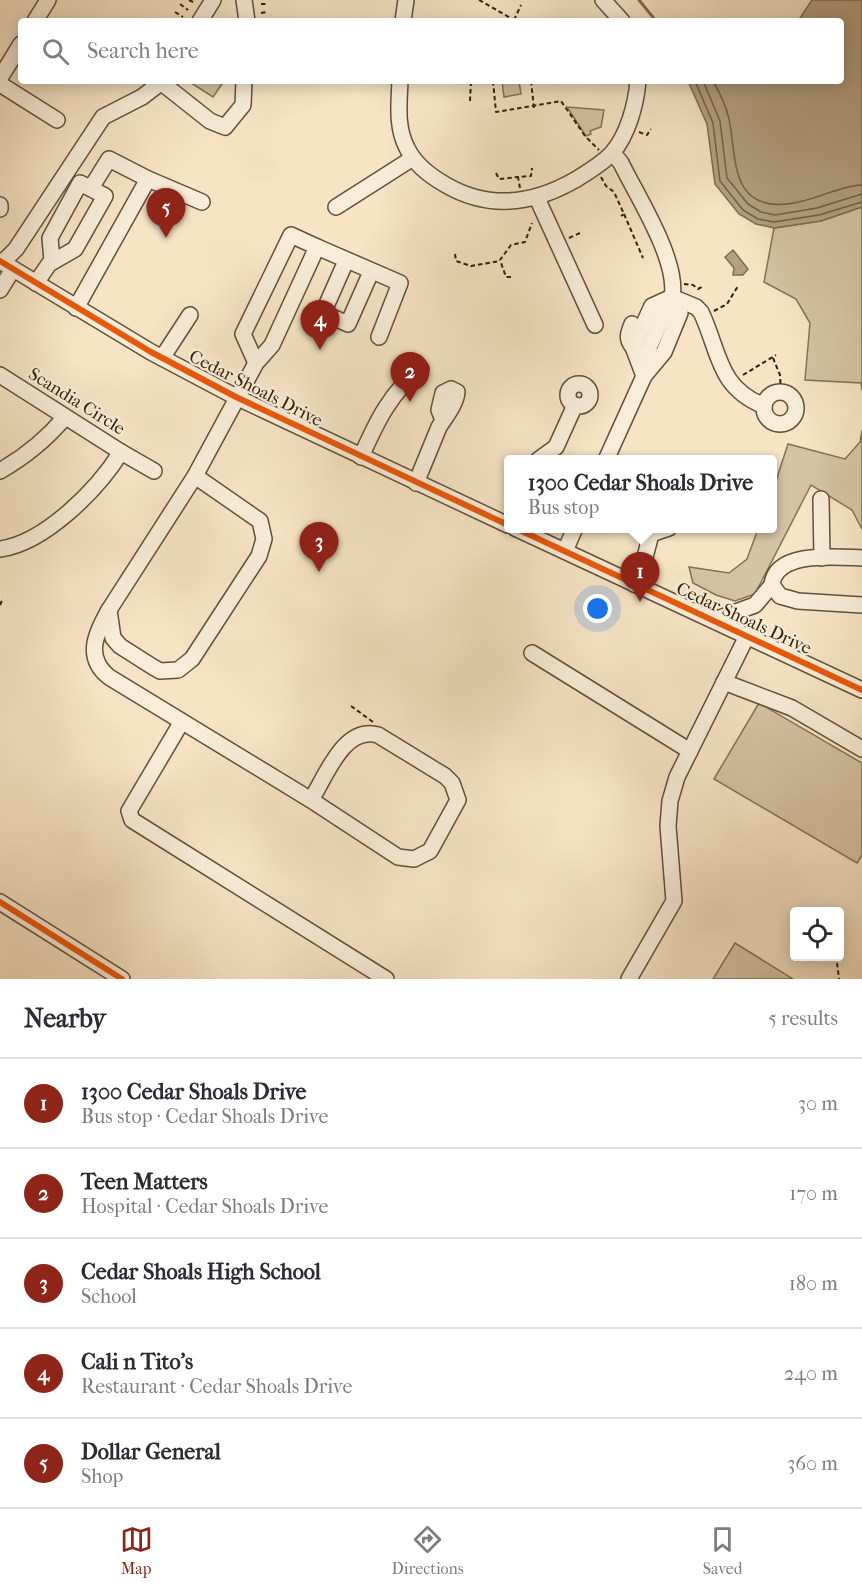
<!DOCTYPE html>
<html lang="en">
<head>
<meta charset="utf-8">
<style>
	body { margin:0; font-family:"IM FELL French Canon",serif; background:#f7f7f7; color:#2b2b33 }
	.controls { position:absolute; right:18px; bottom:18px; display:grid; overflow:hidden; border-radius:6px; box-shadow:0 3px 15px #0003 }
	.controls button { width:54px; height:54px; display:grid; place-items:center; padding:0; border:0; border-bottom:2px solid #e1e1e2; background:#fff; color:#2b2b33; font:30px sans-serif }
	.you { position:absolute; left:598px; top:609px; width:21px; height:21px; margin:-15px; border:4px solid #fff; border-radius:50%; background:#1a73e8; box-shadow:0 0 0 9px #1a73e833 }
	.badge { display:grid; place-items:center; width:39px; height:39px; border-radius:50%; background:#8f2418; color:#fff; font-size:20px; font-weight:700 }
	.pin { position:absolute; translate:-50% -50px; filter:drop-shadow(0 2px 3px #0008) }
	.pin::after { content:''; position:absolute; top:32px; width:21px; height:18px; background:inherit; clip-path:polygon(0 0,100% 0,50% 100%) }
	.popup { position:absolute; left:504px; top:455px; width:273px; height:78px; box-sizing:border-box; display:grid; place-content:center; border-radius:6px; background:#fff; filter:drop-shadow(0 2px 4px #0005); font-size:20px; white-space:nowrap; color:#7c7c81 }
	.popup b { font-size:22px; color:#2b2b33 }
	.popup::after { content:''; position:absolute; left:50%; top:100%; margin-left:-12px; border:12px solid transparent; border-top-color:#fff }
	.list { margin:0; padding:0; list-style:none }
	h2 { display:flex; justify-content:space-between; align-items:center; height:78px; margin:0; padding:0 24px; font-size:26px }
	h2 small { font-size:20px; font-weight:400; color:#7c7c81 }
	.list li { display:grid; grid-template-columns:39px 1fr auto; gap:18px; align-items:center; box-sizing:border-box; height:90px; padding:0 24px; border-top:2px solid #e1e1e2 }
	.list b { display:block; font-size:22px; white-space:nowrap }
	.list p { margin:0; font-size:20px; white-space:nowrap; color:#7c7c81 }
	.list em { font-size:20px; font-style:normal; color:#7c7c81 }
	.icon { flex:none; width:33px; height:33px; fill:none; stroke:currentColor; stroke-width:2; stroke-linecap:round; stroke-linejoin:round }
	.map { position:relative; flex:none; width:862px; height:979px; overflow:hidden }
	.search { position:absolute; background:#fff; box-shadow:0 3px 15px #0003; left:18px; right:18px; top:18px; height:66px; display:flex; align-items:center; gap:15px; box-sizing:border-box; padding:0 21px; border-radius:6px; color:#7c7c81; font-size:22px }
	.sheet { height:528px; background:#fff }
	nav { display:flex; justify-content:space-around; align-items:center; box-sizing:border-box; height:84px; border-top:2px solid #e1e1e2; background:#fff; font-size:16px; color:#7c7c81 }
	nav a { display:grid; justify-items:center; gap:3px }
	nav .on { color:#8f2418 }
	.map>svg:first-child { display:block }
	.green { fill:#d5c3a5; stroke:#837256; stroke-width:1.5 }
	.water { fill:#b3a184; stroke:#7f6d52; stroke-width:1.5 }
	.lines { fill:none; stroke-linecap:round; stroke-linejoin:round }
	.shore { stroke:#726046; stroke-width:1.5 }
	.stream { stroke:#7f6d52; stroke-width:3 }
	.minor-casing { stroke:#625136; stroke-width:18 }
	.path { stroke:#312007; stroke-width:2; stroke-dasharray:4.5 3; stroke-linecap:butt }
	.minor { stroke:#f9edd9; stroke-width:15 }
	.cycleway-casing { stroke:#f9edd9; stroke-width:10 }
	.cycleway { stroke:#e8590c; stroke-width:6 }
	.labels { text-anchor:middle; stroke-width:4.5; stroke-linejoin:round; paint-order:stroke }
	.street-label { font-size:18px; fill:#312007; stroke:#f9edd9 }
</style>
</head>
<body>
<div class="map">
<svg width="862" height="979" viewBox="0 0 862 979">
	<rect width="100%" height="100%" fill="#f6e4c5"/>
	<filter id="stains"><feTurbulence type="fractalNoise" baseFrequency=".00333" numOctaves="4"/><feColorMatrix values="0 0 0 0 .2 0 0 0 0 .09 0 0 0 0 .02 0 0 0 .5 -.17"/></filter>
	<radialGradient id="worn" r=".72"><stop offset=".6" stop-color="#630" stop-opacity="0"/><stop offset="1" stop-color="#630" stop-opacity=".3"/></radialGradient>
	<g class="green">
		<polygon points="188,81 216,81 222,84 213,97"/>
		<polygon points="502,81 519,81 521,94 504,97"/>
		<polygon points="567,107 604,110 601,127 590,131 591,134 586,136"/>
		<polygon points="862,207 862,390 861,383 805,380 810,323 796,299 764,282 774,228 821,221"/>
		<polygon points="862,430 862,529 852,510 811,485 755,594 735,601 716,595 693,583 689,567 729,573 747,559 758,529 772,528 772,493 788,444 845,459 860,442"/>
		<polygon points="759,703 862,763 862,855 857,863 714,779"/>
		<polygon points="735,943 793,979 713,979"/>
	</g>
	<g class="water">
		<polygon points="812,0 862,0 862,207 821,221 774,228 756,224 739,214 715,184 707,124 688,81 841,81 841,21 798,21"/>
		<polygon points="733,250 748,269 743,275 733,275 734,268 725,257"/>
	</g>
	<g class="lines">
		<g class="shore">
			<polyline points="695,81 713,123 720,181 743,210 758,219 774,222 819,215 862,202"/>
			<polyline points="703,81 720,121 727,178 748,204 761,212 775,215 817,208 862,194"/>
			<path d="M 713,81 C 720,93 726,106 729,119 C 737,156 729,210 787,204 C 813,202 837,186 862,185"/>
		</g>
		<polyline class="stream" points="639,0 656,21"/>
		<g class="minor-casing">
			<g id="minor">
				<polyline points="244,0 247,21"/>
				<polyline points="603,0 622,21"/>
				<polyline points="35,21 48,0"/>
				<polyline points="200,21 213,0"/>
				<polyline points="403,21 406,0"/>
				<polyline points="0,78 21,44"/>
				<path d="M 400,81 C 399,104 396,127 407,148 C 415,165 430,176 446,185 C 489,210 533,204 575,180 C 588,172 602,164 612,153 C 628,135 636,104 638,81"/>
				<polyline points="162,83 210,121 225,127 243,105 244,81"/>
				<polyline points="0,84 57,120"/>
				<polyline points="148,179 202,202"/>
				<polyline points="537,198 595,325"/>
				<polyline points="0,205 0,209"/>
				<polyline points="336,207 413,158"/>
				<polyline points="317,247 400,283 379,337"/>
				<polyline points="0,261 151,352 236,397 508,525"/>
				<polyline points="346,261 323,313 348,324 371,272"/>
				<polyline points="3,262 16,249 103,117 142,97 163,81"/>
				<polyline points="36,283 49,264 75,249 105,196 80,183 50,238 52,261"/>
				<polyline points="0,290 13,269"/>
				<path d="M 672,297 L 696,307 L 701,312 C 720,352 717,387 764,406"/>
				<polyline points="76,308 148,179 109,159 91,188"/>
				<path d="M 632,324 C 628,334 626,339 633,347"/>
				<polyline points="162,358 190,315"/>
				<path d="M 256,363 L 243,334 L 291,235 L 317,247 L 272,345 L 256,363 L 195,476 L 109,610 C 96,633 84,657 109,677 L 311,800 L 398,857 L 414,859 L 430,851 L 458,800 L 452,783 L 445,776 L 378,735 C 344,725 326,776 311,800"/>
				<polyline points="644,372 646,354 672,297"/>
				<path d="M 0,375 L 121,452 C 98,489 45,543 0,549"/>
				<polyline points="644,376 664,352 680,313 672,297"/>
				<circle cx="579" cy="395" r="11"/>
				<circle cx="780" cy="408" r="16"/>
				<polyline points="121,452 154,471"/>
				<path d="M 361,457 C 376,423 391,391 421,369"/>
				<polyline points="538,460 556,447 575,405"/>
				<path d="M 606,460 L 644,376 L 633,347 L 652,306 L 672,297 C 679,261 637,196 621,163 L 613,153"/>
				<path d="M 0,471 C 26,456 46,440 65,417"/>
				<path d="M 416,483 L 439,427 C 446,416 456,404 457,392 L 451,389 L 443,393 L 439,410 L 443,420"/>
				<polyline points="821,499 822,558"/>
				<polyline points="515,528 862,690"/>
				<polyline points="651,534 669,528"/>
				<polyline points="565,551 575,528"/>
				<path d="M 862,558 C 837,557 775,550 772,585 L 780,596 L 798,601 L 862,605"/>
				<polyline points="634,584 644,561 651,534 638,528"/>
				<polyline points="109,610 113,638 120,646 153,667 160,671 178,670 192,659 259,556 264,539 260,521 195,476"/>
				<polyline points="714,620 755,605 772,585"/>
				<polyline points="532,653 690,751"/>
				<polyline points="724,682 792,708 862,749"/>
				<polyline points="181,723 129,811 132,820 386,979"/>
				<polyline points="0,902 122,979"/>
				<polyline points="629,979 674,901 668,826 670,801 677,777 747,636"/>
			</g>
		</g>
		<g class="path">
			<polyline points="189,0 193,2"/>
			<polyline points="479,0 516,21"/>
			<polyline points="180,4 188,10"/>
			<polyline points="261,4 268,4"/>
			<polyline points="175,12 183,17"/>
			<polyline points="261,13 268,12"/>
			<polyline points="171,19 173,21"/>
			<polyline points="514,20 521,5"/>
			<polyline points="493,81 496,112 561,101 585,136 599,150"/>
			<polyline points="531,81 534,108"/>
			<polyline points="470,101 471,81"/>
			<polyline points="639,132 647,135 651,129"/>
			<polyline points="496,173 499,179 518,177"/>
			<polyline points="601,177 606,186 614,192 624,214 621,216"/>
			<polyline points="520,188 518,177 531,176 532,168"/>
			<polyline points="624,214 643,258"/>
			<polyline points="569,238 580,233"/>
			<polyline points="455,254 456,261 471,266 500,261"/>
			<polyline points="511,277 506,277 500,260 511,245 525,242 532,223"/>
			<polyline points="684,284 693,285 698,289 702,287"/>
			<polyline points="714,311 727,304 738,286"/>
			<polyline points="773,358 780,375 781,393"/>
			<polyline points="743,375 776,355"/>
			<polyline points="717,458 719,460"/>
			<polyline points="0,605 3,598"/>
			<polyline points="351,706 373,722"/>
			<polyline points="837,963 839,979"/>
		</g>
		<use href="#minor" class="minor"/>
		<g class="cycleway-casing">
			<g id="cycleway">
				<polyline points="0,261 151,352 236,397 508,525"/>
				<polyline points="515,528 862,690"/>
				<polyline points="0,902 122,979"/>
			</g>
		</g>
		<use href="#cycleway" class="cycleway"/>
	</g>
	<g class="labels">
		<g class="street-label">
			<text transform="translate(256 388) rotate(27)" y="6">Cedar Shoals Drive</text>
			<text transform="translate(77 401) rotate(32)" y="6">Scandia Circle</text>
			<text transform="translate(744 618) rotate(25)" y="6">Cedar Shoals Drive</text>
		</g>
	</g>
	<rect width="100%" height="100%" filter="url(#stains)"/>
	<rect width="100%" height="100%" fill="url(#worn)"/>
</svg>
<div class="controls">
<button><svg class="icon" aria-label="locate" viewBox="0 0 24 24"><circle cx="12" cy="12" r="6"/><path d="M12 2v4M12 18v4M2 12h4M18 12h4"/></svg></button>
</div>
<div class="you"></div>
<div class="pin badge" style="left:640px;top:602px">1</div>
<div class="popup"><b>1300 Cedar Shoals Drive</b>Bus stop</div>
<div class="pin badge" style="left:410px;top:402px">2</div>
<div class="pin badge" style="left:319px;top:572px">3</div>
<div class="pin badge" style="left:320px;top:350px">4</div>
<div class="pin badge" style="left:166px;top:238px">5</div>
<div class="search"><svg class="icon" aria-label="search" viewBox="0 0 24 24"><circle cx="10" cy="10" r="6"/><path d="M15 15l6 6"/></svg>Search here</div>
</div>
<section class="sheet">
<h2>Nearby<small>5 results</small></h2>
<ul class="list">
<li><span class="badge">1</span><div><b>1300 Cedar Shoals Drive</b><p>Bus stop · Cedar Shoals Drive</p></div><em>30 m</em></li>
<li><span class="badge">2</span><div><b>Teen Matters</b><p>Hospital · Cedar Shoals Drive</p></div><em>170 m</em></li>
<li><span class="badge">3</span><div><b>Cedar Shoals High School</b><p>School</p></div><em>180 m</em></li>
<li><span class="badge">4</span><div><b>Cali n Tito's</b><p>Restaurant · Cedar Shoals Drive</p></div><em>240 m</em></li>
<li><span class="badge">5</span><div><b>Dollar General</b><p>Shop</p></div><em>360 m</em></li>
</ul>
</section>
<nav>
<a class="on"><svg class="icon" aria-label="map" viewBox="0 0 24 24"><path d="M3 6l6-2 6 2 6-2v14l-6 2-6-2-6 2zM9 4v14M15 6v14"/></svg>Map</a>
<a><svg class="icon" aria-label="directions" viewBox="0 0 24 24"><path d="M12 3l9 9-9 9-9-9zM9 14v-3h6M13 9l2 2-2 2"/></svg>Directions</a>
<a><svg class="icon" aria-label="saved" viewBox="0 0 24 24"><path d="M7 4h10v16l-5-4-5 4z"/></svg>Saved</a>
</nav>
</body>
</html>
